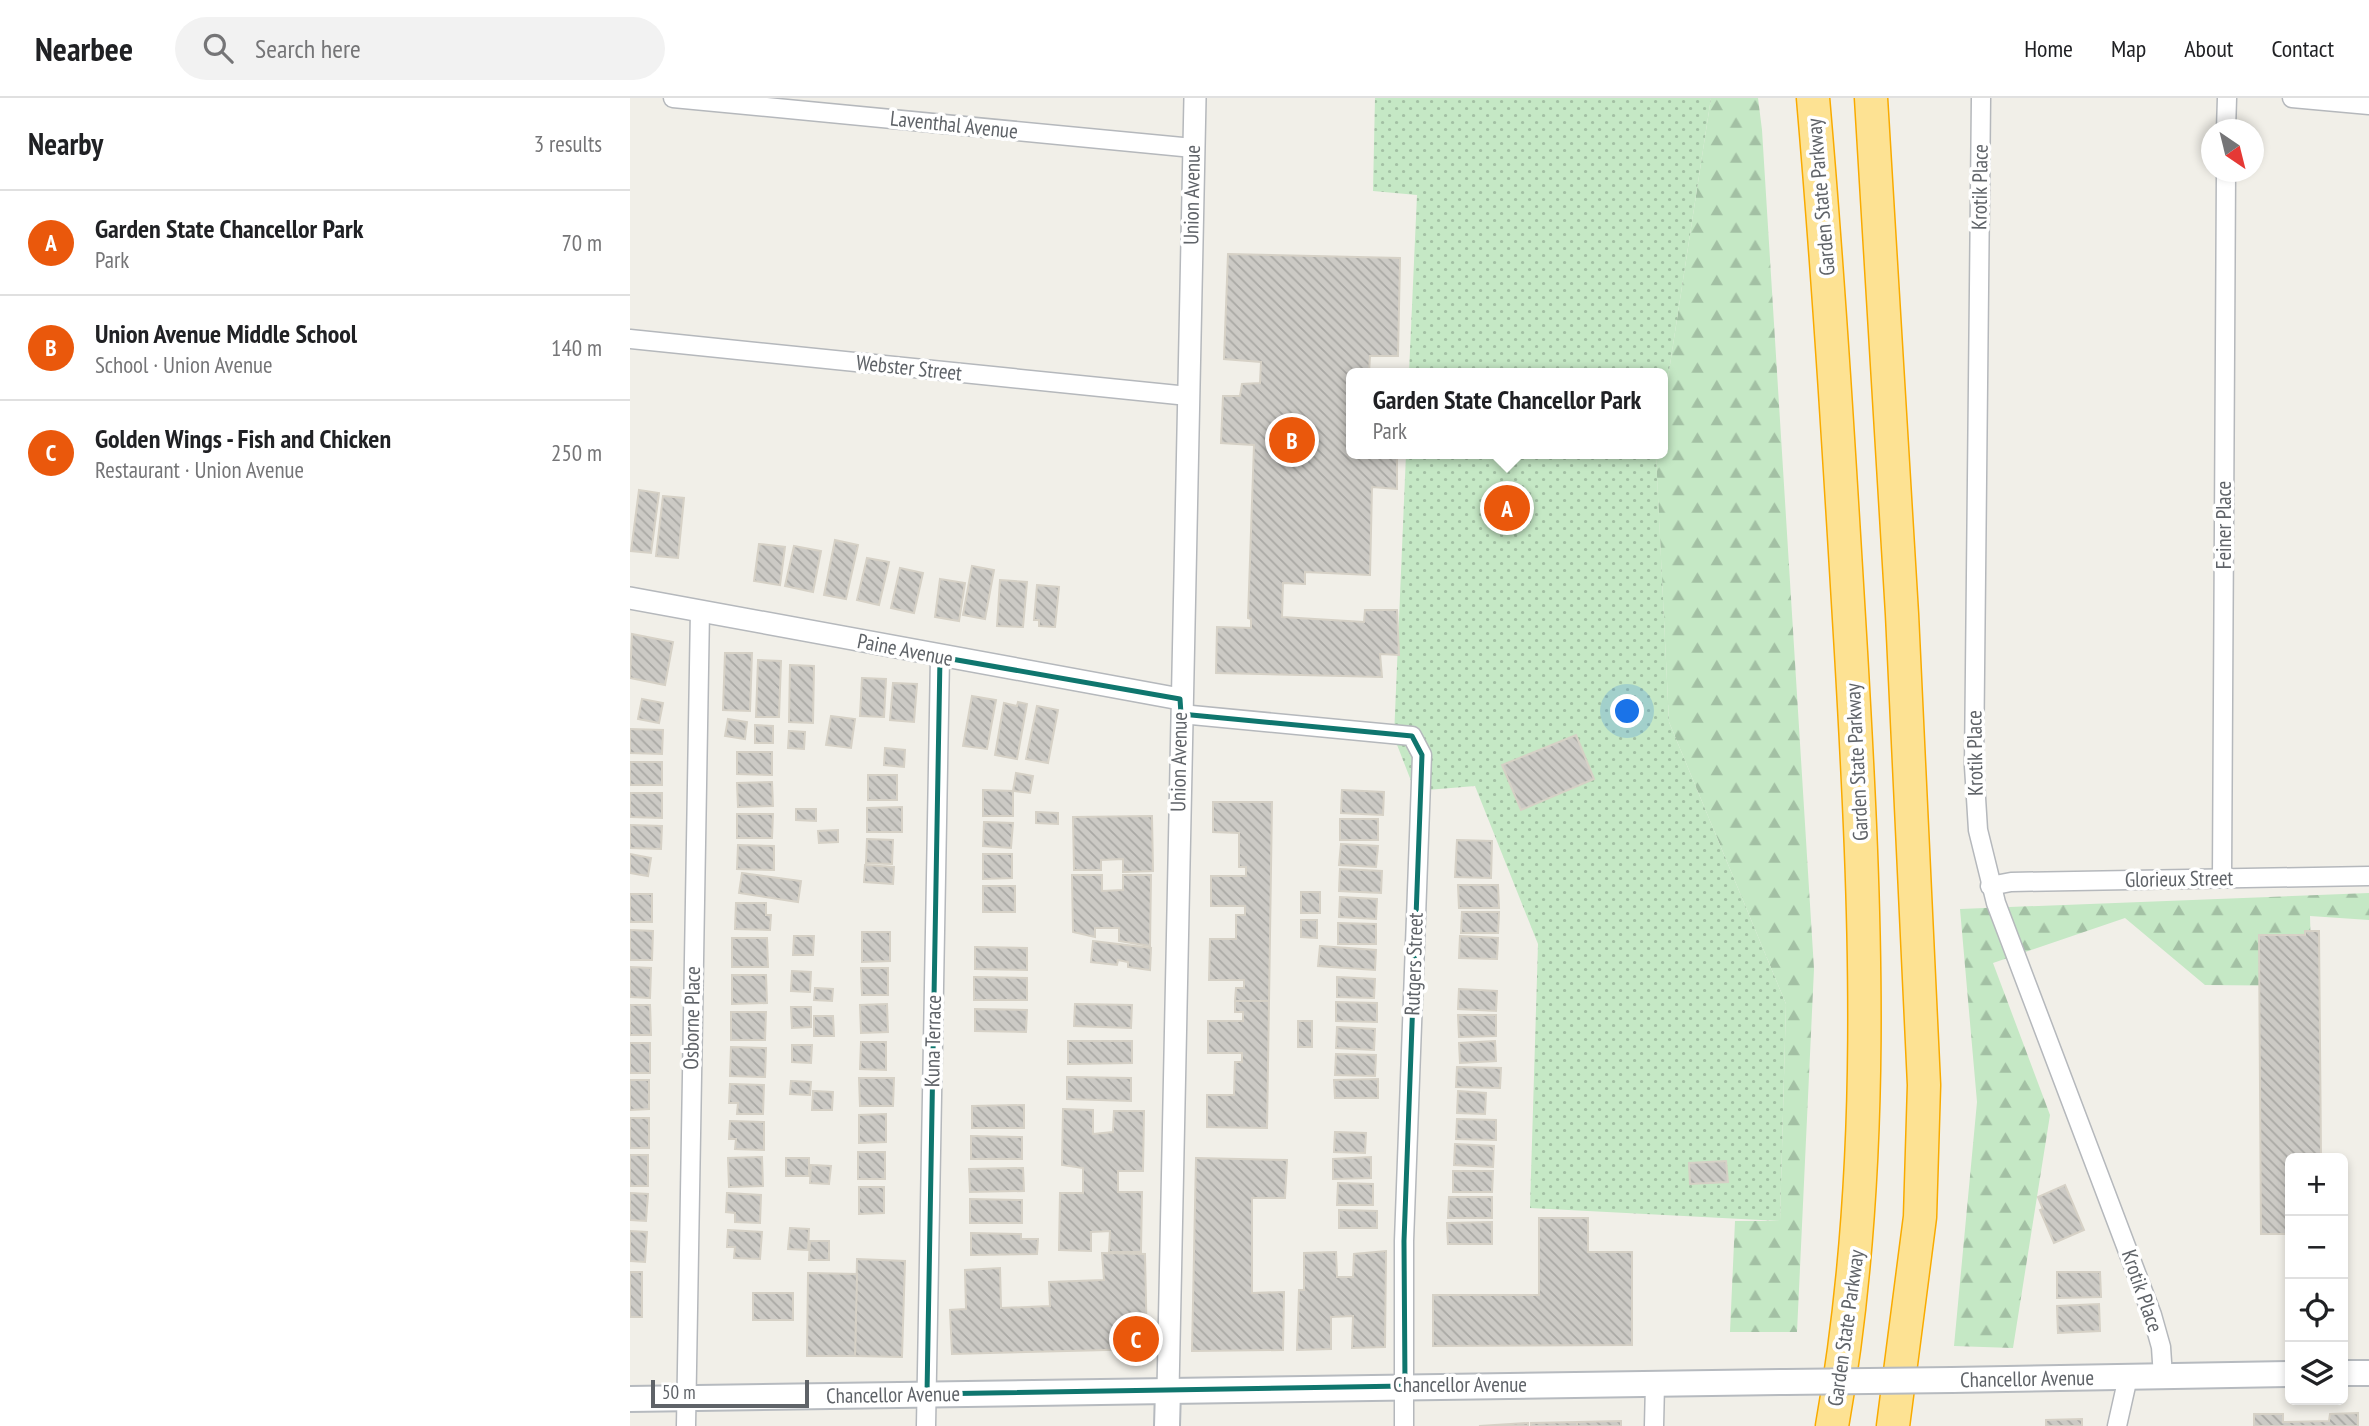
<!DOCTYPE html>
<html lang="en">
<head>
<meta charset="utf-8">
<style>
	body { margin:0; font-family:"PT Sans Narrow",sans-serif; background:#f2f2f2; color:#202124 }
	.controls { position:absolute; right:21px; bottom:21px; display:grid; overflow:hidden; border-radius:10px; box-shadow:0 4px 10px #0003 }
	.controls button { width:63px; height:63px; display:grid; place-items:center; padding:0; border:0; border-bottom:2px solid #e0e0e0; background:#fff; color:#202124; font:35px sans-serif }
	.compass { position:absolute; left:1571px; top:21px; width:63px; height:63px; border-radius:50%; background:#fff; box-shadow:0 4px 10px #0003; rotate:145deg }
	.scale { position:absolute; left:21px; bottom:18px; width:158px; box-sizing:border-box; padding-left:7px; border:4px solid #5f6368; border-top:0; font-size:19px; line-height:24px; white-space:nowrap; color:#5f6368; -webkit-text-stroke:5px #fff; paint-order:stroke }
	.you { position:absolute; left:998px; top:614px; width:24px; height:24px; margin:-18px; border:5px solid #fff; border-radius:50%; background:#1a73e8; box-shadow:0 0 0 10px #1a73e833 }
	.badge { display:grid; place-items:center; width:46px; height:46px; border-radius:50%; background:#ea580c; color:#fff; font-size:23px; font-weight:700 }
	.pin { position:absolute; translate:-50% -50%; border:4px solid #fff; box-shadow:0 2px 7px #0006 }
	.popup { position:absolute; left:716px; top:270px; width:322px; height:91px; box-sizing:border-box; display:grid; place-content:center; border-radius:10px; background:#fff; filter:drop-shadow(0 2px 5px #0005); font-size:23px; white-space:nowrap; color:#757577 }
	.popup b { font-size:26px; color:#202124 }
	.popup::after { content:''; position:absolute; left:50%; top:100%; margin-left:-14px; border:14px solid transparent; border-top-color:#fff }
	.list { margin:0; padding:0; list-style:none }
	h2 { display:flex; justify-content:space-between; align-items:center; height:91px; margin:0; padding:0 28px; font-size:30px }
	h2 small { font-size:23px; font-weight:400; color:#757577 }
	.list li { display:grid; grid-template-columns:46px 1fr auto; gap:21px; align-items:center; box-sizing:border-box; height:105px; padding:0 28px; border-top:2px solid #e0e0e0 }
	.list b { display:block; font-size:26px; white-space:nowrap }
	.list p { margin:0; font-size:23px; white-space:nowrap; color:#757577 }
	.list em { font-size:23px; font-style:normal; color:#757577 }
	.icon { flex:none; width:38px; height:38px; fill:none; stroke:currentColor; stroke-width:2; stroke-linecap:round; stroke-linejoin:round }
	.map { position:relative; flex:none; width:1739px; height:1328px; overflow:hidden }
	header { display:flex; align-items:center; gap:42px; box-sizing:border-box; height:98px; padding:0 35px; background:#fff; border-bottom:2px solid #e0e0e0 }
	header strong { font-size:33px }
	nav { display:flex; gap:38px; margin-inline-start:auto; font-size:24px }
	.search { width:490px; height:63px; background:#f2f2f2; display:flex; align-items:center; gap:18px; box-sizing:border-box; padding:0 24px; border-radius:38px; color:#757577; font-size:26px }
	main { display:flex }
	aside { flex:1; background:#fff }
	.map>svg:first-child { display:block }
	.forest { fill:url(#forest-firs) }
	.park { fill:url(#park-dots) }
	.building { fill:url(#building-back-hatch); stroke:#d6d1c6; stroke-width:2 }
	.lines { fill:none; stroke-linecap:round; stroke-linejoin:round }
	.minor-casing { stroke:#b5b8bc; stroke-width:21 }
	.tertiary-casing { stroke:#b5b8bc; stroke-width:24 }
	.secondary-casing { stroke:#b6babf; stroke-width:28 }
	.motorway-casing { stroke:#f9ab00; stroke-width:35 }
	.minor { stroke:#fff; stroke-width:18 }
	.tertiary { stroke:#fff; stroke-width:21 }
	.secondary { stroke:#fff; stroke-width:24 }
	.motorway { stroke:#fde293; stroke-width:32 }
	.secondary-bridge-casing { stroke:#b6babf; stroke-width:28; stroke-linecap:butt }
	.secondary-bridge { stroke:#fff; stroke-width:24 }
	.marked { fill:none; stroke:#0f766e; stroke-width:5; stroke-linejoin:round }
	.labels { text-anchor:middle; stroke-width:7; stroke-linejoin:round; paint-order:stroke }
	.street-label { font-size:21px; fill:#5f6368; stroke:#fff }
</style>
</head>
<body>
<header>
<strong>Nearbee</strong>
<div class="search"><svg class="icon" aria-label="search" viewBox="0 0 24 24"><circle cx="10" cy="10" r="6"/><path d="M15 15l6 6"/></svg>Search here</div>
<nav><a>Home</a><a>Map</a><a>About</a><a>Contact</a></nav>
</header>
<main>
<aside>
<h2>Nearby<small>3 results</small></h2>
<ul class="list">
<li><span class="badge">A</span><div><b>Garden State Chancellor Park</b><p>Park</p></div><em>70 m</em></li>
<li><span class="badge">B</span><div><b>Union Avenue Middle School</b><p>School · Union Avenue</p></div><em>140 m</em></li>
<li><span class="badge">C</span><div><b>Golden Wings - Fish and Chicken</b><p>Restaurant · Union Avenue</p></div><em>250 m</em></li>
</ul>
</aside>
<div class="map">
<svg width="1739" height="1328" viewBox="0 0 1739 1328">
	<defs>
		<pattern id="forest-firs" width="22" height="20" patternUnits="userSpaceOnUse" patternTransform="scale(1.75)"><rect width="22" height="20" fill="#c5e8c5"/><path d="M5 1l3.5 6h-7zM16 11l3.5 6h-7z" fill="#a3c0a4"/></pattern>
		<pattern id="park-dots" width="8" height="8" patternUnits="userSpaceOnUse" patternTransform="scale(1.75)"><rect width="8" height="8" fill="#c5e8c5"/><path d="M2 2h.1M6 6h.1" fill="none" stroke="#a3c0a4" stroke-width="1.8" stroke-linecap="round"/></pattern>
		<pattern id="building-back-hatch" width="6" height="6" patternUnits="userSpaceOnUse" patternTransform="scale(1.75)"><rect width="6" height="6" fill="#cccac5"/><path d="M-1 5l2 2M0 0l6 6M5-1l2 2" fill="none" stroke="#a9a8a4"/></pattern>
	</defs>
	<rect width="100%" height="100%" fill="#f1efe8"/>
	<g class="forest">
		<polygon points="1081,0 1128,0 1132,32 1184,871 1167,1234 1100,1234 1105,1123 1150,1123 1156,906 1039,624 1026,359 1033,356 1033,312"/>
		<polygon points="1739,795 1739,822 1680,818 1682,888 1575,887 1495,820 1363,865 1420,1017 1383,1250 1324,1248 1347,1004 1330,811"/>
	</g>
	<g class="park">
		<polygon points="745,0 1081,0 1033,312 1033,275 779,275 787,97 743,93"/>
		<polygon points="776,356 1026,356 1039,624 1156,906 1150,1123 900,1110 908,846 845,688 785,693 764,639"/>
	</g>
	<g class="building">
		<polygon points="598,156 770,160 768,258 740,258 739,275 721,275 721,356 767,356 767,391 742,389 740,477 675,474 675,486 653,485 652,519 734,524 735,512 767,512 769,557 750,556 752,579 586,575 587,529 621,530 621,521 618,520 624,347 591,345 593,298 610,298 612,286 630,285 631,264 594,261"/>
		<polygon points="9,392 29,395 21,455 1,453"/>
		<polygon points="33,398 54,400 48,460 26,458"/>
		<polygon points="205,442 228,447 216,501 194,497"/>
		<polygon points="129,446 155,449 150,487 124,483"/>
		<polygon points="164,448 191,453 183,494 155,488"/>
		<polygon points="237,460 259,464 249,507 227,502"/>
		<polygon points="342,468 364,472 355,521 333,517"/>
		<polygon points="270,470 293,475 284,515 261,510"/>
		<polygon points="310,481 335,485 329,523 305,519"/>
		<polygon points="370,482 397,484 393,529 367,528"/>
		<polygon points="407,487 429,489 425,529 409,528 409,522 404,522"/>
		<polygon points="2,536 43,544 35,587 0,580"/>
		<polygon points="95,555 122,555 120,613 93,612"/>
		<polygon points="128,562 151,563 149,619 126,619"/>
		<polygon points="160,567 184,568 183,625 159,624"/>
		<polygon points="232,580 256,581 254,619 230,618"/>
		<polygon points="263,585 287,586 284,624 260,622"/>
		<polygon points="342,598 366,602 357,651 333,648"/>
		<polygon points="12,601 33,605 29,625 8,621"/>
		<polygon points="388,604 397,606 387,661 365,657 374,605 387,608"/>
		<polygon points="407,608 428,612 418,665 396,661"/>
		<polygon points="201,618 225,621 221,650 196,647"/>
		<polygon points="98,621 117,624 115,641 95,638"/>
		<polygon points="125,627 143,628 143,645 125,645"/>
		<polygon points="0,631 33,632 32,656 0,655"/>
		<polygon points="159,633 175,634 174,651 158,650"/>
		<polygon points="946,637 964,681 891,712 872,667"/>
		<polygon points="255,650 275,652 274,669 254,667"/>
		<polygon points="107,654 142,654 142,677 107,676"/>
		<rect x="0" y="664" width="32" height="23"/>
		<polygon points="386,675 403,678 400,695 383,693"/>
		<rect x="238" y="677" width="29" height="25"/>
		<polygon points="142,684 143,708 108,709 107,685"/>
		<polygon points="353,692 383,693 383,718 353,718"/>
		<polygon points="712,692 754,694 753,717 711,715"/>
		<polygon points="0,695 32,695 32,720 0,719"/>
		<polygon points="583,704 642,704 639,903 605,903 606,890 614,890 614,882 579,882 580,841 606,841 606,817 615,817 615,808 581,808 581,778 616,778 616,769 609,769 609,735 583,734"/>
		<polygon points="272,709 272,734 237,734 237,710"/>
		<polygon points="166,711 186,711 186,723 166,722"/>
		<polygon points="406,714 428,715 428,726 406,725"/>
		<polygon points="107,716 143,716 142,740 107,740"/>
		<polygon points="522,718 523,773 493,774 493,761 471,762 471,772 444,772 443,719"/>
		<rect x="710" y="721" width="38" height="21"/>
		<polygon points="354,724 383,725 381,750 353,748"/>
		<polygon points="0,727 32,728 31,751 0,750"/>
		<polygon points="208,732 208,744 189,745 188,733"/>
		<polygon points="237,741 263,742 262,766 236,765"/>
		<polygon points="827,742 862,743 861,780 825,779"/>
		<polygon points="711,746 748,748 746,769 709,767"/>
		<polygon points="108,747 144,748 144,772 107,771"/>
		<polygon points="0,756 21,760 18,778 0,775"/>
		<polygon points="353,756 382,756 382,780 353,781"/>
		<polygon points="235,767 264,769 263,786 234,784"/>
		<polygon points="710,771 752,773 751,795 709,793"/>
		<polygon points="112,775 171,783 168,804 109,795"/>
		<polygon points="442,777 472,777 472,793 493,792 493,777 521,777 520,848 489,843 489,830 465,830 465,839 443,834"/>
		<polygon points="828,787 868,787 869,810 829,810"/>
		<rect x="353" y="788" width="32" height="26"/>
		<rect x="671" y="794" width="19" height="21"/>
		<rect x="0" y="796" width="22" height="28"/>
		<polygon points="710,799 747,801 746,821 709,819"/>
		<polygon points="106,805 136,805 136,817 141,817 140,832 105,831"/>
		<polygon points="832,814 869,814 868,835 831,835"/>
		<polygon points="671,822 687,822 687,840 671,839"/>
		<polygon points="708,825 746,826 746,846 708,846"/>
		<polygon points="0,832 23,833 22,862 0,862"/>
		<polygon points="1675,833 1689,833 1691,1060 1660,1060 1660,1136 1631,1136 1629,837 1675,837"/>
		<polygon points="232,834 260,834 260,863 232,864"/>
		<polygon points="164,838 184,838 183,857 163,857"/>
		<polygon points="830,838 868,840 867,861 829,860"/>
		<polygon points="102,840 137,840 138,869 102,869"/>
		<polygon points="463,843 521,850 520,872 498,869 498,864 488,862 487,867 461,864"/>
		<polygon points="690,848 746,852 745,872 688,868"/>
		<polygon points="345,849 397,850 397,872 345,871"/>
		<polygon points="0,869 21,870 20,900 0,899"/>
		<polygon points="231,870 258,870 258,897 232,897"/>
		<polygon points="162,873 181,874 180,894 161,893"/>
		<polygon points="102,877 136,877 137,905 102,906"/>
		<polygon points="344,879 397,880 397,902 344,902"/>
		<polygon points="707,879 745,881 744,900 707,899"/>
		<polygon points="185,890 203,891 202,903 184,902"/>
		<polygon points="829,891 867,893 866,913 828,911"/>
		<polygon points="605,903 639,903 637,1030 577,1029 577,997 604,997 605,964 612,964 612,955 578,955 578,923 613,923 613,914 605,914"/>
		<polygon points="706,904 747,905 747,924 706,923"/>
		<polygon points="257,906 258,934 231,935 230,907"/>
		<polygon points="445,906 502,907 501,930 444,928"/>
		<polygon points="0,907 20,907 21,937 0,937"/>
		<polygon points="161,909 181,909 181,929 162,930"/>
		<polygon points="345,911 397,912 396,934 345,933"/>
		<polygon points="101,914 136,914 135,942 101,942"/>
		<polygon points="828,917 866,917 866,938 829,939"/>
		<polygon points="184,918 203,918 204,938 184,938"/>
		<rect x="668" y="923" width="14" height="26"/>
		<polygon points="707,929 745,931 744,952 706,950"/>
		<polygon points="438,943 502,943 502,965 438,966"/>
		<polygon points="865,943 866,963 830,965 829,945"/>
		<polygon points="231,944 256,944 256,972 230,971"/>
		<rect x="0" y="945" width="20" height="30"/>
		<polygon points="162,947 182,947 181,965 162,964"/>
		<polygon points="101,949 136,950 135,979 100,978"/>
		<polygon points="706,956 746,957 745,978 705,977"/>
		<polygon points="827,969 871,970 870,990 826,989"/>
		<polygon points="437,979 501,980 501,1003 437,1001"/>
		<polygon points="229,980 264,980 263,1008 230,1008"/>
		<polygon points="748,981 748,1000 705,1000 704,982"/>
		<polygon points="0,982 19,982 19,1011 0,1012"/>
		<polygon points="161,983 181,984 180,997 160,996"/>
		<polygon points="100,986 134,987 133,1016 107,1016 108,1005 99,1005"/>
		<polygon points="183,993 203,994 202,1012 182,1012"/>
		<polygon points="828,993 856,995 855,1016 827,1015"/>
		<polygon points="394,1007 394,1030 342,1030 342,1008"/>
		<polygon points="433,1011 463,1012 463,1036 483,1034 484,1013 514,1013 513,1073 488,1073 488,1094 512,1094 511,1154 479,1154 480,1133 461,1134 461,1153 429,1152 430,1095 453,1095 453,1070 432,1067"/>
		<polygon points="256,1016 256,1044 229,1045 229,1017"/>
		<rect x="0" y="1020" width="19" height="30"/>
		<polygon points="827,1021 866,1022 866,1042 826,1041"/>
		<polygon points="100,1023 134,1024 134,1052 105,1051 106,1041 99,1041"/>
		<polygon points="705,1034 736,1035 735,1055 704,1054"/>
		<polygon points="341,1038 392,1039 392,1061 341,1061"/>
		<polygon points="825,1046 864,1048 863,1069 824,1067"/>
		<rect x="228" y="1054" width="27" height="27"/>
		<rect x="0" y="1057" width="18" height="31"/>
		<polygon points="132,1059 133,1088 99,1089 98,1060"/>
		<polygon points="741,1059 741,1080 703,1081 703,1061"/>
		<rect x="156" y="1060" width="23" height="18"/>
		<polygon points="566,1060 657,1062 655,1100 622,1100 622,1195 654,1194 653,1252 562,1253"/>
		<polygon points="1096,1063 1098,1084 1060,1086 1059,1065"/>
		<polygon points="181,1067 201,1068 199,1086 180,1085"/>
		<polygon points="393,1070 394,1093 340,1094 339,1071"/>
		<polygon points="823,1073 863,1073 862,1094 823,1094"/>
		<polygon points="708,1085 743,1086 743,1107 707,1107"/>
		<polygon points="1435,1087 1454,1132 1424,1145 1410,1112 1413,1111 1408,1099"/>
		<polygon points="229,1089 254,1089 254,1115 229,1116"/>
		<polygon points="0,1095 18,1096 16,1123 0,1122"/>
		<polygon points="97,1095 131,1097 130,1125 105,1124 105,1115 96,1114"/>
		<polygon points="819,1099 862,1099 862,1120 818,1120"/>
		<polygon points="340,1101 392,1102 392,1125 340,1125"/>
		<polygon points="709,1112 747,1113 747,1130 709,1130"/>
		<polygon points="909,1120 958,1120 958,1154 1002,1154 1002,1247 803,1248 803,1197 909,1197"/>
		<polygon points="862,1124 862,1146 818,1146 817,1125"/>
		<polygon points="160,1130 179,1131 178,1152 158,1151"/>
		<polygon points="98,1132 132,1134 130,1161 104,1160 105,1149 97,1149"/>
		<polygon points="0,1133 17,1134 15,1164 0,1163"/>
		<polygon points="341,1135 391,1136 391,1141 408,1141 407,1156 341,1157"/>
		<polygon points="180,1143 199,1143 199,1162 179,1162"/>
		<polygon points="756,1153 755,1249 722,1250 723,1218 701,1219 701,1251 667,1252 669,1192 674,1192 674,1155 706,1154 707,1179 723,1179 724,1156"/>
		<polygon points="472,1155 515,1156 517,1251 322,1256 320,1212 336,1211 335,1172 370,1170 371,1210 420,1208 419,1184 474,1182"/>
		<polygon points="227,1161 275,1163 272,1259 225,1258"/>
		<rect x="0" y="1174" width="12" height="45"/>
		<polygon points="1427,1174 1470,1174 1471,1199 1427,1200"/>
		<polygon points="178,1175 227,1176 225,1258 177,1258"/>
		<rect x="123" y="1195" width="40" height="27"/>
		<polygon points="1469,1206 1470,1233 1428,1235 1427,1208"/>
		<polygon points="1728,1315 1728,1328 1624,1328 1624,1316 1653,1316 1653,1324 1699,1323 1700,1316"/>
		<polygon points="1452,1321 1452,1328 1416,1328 1416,1322"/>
		<polygon points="991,1323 991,1328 947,1328 947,1324"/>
		<polygon points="947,1324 947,1328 901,1328 901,1325"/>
		<polygon points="898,1325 898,1328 849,1328"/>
	</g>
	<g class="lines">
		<g class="minor-casing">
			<g id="minor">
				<polyline points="43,0 563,50"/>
				<polyline points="1351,0 1344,668 1348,732 1366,805 1522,1217 1531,1249 1533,1279"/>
				<polyline points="1662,0 1739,7"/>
				<polyline points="1596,32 1597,0"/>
				<polyline points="0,241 558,298"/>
				<polyline points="551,616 782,638 792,657 774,1143 774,1328"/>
				<polyline points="1592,780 1596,74"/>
				<polyline points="1360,788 1381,784 1739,778"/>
				<polyline points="56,1328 70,512"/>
				<polyline points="296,1328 310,559"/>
				<polyline points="1024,1328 1025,1286"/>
				<polyline points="1487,1328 1498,1279"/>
			</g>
		</g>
		<g class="tertiary-casing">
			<g id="tertiary">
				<polyline points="0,500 550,601"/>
				<polyline points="538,1292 565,0"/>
			</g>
		</g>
		<g class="secondary-casing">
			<g id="secondary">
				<polyline points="1713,1275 1739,1275"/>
				<polyline points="1322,1282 1660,1276"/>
				<polyline points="0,1301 1156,1284"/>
				<polyline points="537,1328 538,1292"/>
			</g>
		</g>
		<g class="motorway-casing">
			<g id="motorway">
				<path d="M 1183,0 C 1199,184 1210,369 1221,554 C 1236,814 1248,1071 1202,1328"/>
				<polyline points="1241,0 1272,516 1294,987 1290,1119 1263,1328"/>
			</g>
		</g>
		<use href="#minor" class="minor"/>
		<use href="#tertiary" class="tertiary"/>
		<use href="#secondary" class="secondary"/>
		<use href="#motorway" class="motorway"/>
		<g class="secondary-bridge-casing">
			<polyline id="secondary-bridge" points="1156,1284 1322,1282"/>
		</g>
		<use href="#secondary-bridge" class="secondary-bridge"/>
	</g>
	<path class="marked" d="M 310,559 L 550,601 L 551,616 L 782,638 L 792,657 L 774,1143 L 775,1288 L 297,1296 Z"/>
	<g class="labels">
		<g class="street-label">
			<text transform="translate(324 27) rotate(6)" y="7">Laventhal Avenue</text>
			<text transform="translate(1350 89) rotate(-89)" y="7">Krotik Place</text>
			<text transform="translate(562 97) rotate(-89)" y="7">Union Avenue</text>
			<text transform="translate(1191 99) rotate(-95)" y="7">Garden State Parkway</text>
			<text transform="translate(279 270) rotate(6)" y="7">Webster Street</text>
			<text transform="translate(1594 427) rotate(-90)" y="7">Feiner Place</text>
			<text transform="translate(275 552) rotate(11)" y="7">Paine Avenue</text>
			<text transform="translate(1345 655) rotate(-91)" y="7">Krotik Place</text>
			<text transform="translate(549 664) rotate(-89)" y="7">Union Avenue</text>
			<text transform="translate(1227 664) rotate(-93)" y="7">Garden State Parkway</text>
			<text transform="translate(1549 781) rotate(-1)" y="7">Glorieux Street</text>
			<text transform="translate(784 866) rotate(-88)" y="7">Rutgers Street</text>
			<text transform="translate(62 920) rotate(-89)" y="7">Osborne Place</text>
			<text transform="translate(303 943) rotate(-89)" y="7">Kuna Terrace</text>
			<text transform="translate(1512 1193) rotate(71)" y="7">Krotik Place</text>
			<text transform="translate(1216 1230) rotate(-82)" y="7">Garden State Parkway</text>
			<text transform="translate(1397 1281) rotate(-1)" y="7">Chancellor Avenue</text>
			<text x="830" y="1294">Chancellor Avenue</text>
			<text transform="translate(263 1297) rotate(-1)" y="7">Chancellor Avenue</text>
		</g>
	</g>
</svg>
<div class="controls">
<button>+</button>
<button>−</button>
<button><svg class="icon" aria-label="locate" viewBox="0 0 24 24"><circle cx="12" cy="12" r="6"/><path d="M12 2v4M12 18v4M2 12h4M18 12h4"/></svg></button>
<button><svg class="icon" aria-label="layers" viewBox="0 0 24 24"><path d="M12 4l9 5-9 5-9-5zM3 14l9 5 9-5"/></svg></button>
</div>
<svg class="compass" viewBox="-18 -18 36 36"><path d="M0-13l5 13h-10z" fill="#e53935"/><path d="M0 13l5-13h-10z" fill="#757577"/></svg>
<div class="scale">50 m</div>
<div class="you"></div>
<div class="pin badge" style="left:877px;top:410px">A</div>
<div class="popup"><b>Garden State Chancellor Park</b>Park</div>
<div class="pin badge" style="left:662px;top:342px">B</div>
<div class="pin badge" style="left:506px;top:1241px">C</div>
</div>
</main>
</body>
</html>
